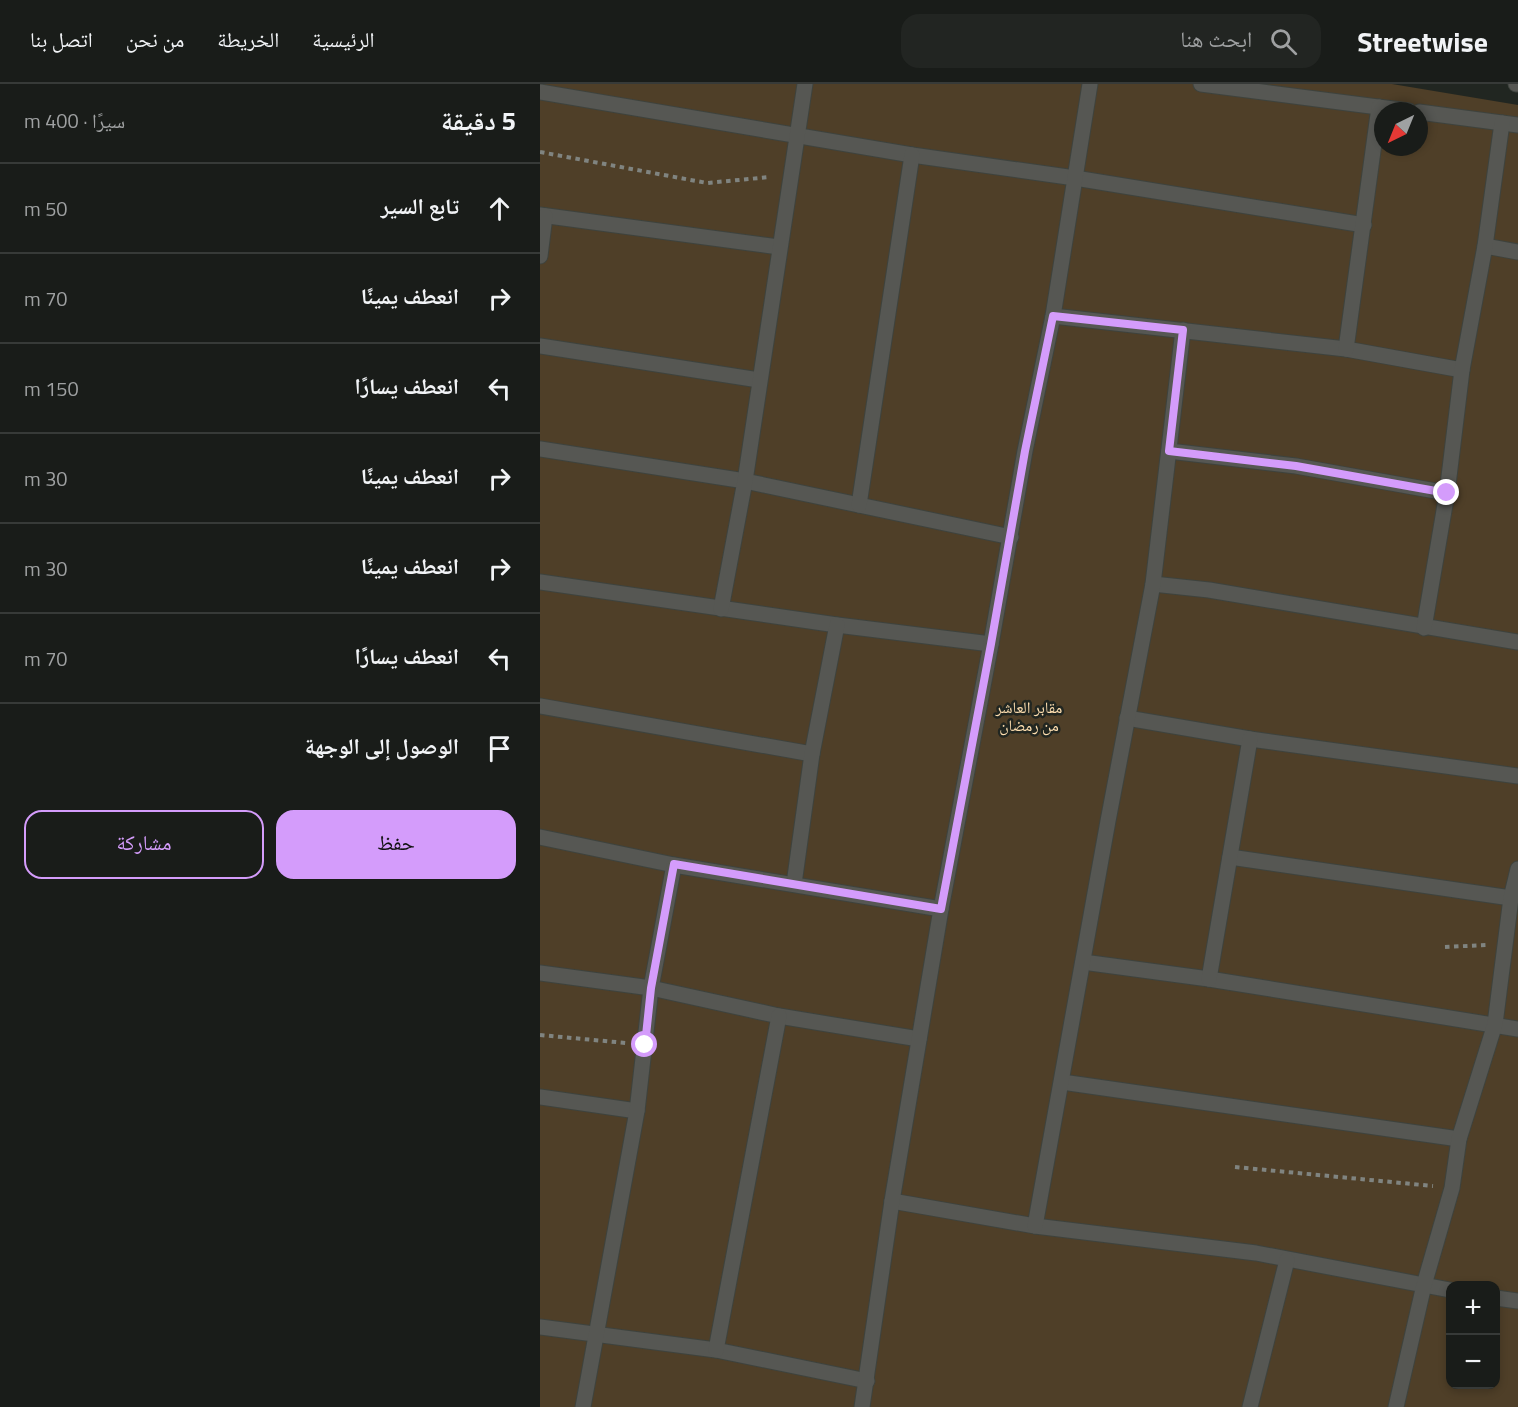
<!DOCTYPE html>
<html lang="ar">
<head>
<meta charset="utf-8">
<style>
	body { margin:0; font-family:"Titillium Web","Noto Naskh Arabic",sans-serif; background:#222522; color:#f1f3f6; direction:rtl }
	.controls { position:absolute; right:18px; bottom:18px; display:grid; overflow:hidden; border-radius:12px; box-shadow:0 3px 9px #0003 }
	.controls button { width:54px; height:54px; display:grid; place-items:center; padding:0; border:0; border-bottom:2px solid #373a38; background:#191c19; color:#f1f3f6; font:30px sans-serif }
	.compass { position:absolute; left:834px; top:18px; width:54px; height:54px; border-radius:50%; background:#191c19; box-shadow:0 3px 9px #0003; rotate:223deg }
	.stop { position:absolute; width:18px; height:18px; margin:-14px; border:4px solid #d49cfb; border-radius:50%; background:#fff }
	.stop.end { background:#d49cfb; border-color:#fff; box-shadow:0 2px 6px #0008 }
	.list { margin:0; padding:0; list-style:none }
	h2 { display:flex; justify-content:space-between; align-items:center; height:78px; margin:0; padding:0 24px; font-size:26px }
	h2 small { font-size:20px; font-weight:400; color:#9fa1a2 }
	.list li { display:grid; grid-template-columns:39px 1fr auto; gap:18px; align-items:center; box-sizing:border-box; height:90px; padding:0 24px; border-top:2px solid #373a38 }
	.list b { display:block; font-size:22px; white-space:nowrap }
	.list em { font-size:20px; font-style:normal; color:#9fa1a2 }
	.actions { display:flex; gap:12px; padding:18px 24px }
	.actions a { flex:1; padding:14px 0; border:2px solid #d49cfb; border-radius:18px; text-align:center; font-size:21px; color:#d49cfb }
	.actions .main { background:#d49cfb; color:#111 }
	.icon { flex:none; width:33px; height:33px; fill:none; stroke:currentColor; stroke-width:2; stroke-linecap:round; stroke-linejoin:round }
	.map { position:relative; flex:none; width:978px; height:1323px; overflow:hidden; direction:ltr }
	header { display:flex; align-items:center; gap:36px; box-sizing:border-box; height:84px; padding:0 30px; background:#191c19; border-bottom:2px solid #373a38 }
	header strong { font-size:28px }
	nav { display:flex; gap:33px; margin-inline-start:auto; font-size:21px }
	.search { width:420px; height:54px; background:#222522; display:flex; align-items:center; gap:15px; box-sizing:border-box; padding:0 21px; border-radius:18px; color:#9fa1a2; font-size:22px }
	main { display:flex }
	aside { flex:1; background:#191c19 }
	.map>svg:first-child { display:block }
	.green { fill:#4f3f28; fill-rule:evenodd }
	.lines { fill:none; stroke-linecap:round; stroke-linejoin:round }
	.lane-casing { stroke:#3e433e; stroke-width:17 }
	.path { stroke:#808480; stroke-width:4; stroke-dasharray:4.5 4.5; stroke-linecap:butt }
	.lane { stroke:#565753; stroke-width:15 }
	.route { stroke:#d49cfb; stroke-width:8 }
	.labels { text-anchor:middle; stroke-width:5; stroke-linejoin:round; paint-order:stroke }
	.park-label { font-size:16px; fill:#fedeaf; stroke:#212621 }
</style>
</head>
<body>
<header>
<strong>Streetwise</strong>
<div class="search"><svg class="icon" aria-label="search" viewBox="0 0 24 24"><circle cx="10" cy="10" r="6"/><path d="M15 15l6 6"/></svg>ابحث هنا</div>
<nav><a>الرئيسية</a><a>الخريطة</a><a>من نحن</a><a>اتصل بنا</a></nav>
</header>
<main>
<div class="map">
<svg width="978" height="1323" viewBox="0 0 978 1323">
	<rect width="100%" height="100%" fill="#212621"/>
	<path class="green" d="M 0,0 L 852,0 L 978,21 L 978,1323 L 0,1323 ZM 843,27 L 879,27 L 879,63 L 843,63 ZM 910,1202 L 956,1202 L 956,1300 L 910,1300 Z"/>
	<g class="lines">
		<g class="lane-casing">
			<g id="lane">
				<polyline points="661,0 869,27"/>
				<polyline points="976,0 978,0"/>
				<polyline points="0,8 372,71 535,94 824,141"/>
				<polyline points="879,28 978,41"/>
				<polyline points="0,131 239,163"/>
				<polyline points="945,162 978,168"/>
				<polyline points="0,172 5,132"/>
				<polyline points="513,232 806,265 922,286"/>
				<polyline points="0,262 219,296"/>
				<polyline points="806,265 839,23"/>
				<polyline points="0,365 205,397 471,453"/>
				<polyline points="629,367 756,382 907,409"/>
				<polyline points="319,421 372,71"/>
				<polyline points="0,498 297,541 451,560"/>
				<polyline points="613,500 669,506 978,558"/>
				<polyline points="181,525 205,397 265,0"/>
				<polyline points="884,544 907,409 922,286 945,162 962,39"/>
				<polyline points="0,622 272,670"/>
				<polyline points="587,634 710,655 978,692"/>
				<polyline points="0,753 134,781 401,825"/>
				<polyline points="690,773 971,814"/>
				<polyline points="254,800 272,670 297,541"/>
				<polyline points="543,878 669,895 978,945"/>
				<polyline points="0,889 111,904 239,932 379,955"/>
				<polyline points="669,895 710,655"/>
				<polyline points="522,998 919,1055"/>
				<polyline points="0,1013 97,1027"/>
				<polyline points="352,1117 495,1142 716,1169 910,1206"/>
				<polyline points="495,1142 568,737 613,500 643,246"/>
				<polyline points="956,1214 978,1217"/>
				<polyline points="0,1243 176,1266 327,1297"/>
				<polyline points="176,1266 239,932"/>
				<polyline points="43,1323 97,1027 111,904 134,781"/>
				<polyline points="322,1323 352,1117 401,825 451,560 485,367 513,232 550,0"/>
				<polyline points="710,1323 747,1176"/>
				<polyline points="856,1323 884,1201 912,1104 919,1055 955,940 971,814 978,785"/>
			</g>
		</g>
		<g class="path">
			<polyline points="0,68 167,99 230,93"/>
			<polyline points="905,863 946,861"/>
			<polyline points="0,951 86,959"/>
			<polyline points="695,1083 893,1102"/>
		</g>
		<use href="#lane" class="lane"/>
	</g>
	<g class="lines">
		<polyline class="route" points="105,961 111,904 134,780 401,825 451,560 485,367 513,232 643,246 629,367 756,382 907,409"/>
	</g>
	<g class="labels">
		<g class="park-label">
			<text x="489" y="629">مقابر العاشر<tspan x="489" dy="18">من رمضان</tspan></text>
		</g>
	</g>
</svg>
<div class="controls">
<button>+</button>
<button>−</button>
</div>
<svg class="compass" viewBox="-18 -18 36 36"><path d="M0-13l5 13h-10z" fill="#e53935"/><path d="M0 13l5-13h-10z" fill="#9fa1a2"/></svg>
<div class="stop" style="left:105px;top:961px"></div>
<div class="stop end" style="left:907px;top:409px"></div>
</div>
<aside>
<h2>5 دقيقة<small>سيرًا · 400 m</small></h2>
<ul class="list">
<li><svg class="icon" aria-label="ahead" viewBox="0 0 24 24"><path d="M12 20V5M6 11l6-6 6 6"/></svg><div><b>تابع السير</b></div><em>50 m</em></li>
<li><svg class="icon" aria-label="right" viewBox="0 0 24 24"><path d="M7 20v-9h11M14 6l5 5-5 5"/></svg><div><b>انعطف يمينًا</b></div><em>70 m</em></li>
<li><svg class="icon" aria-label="left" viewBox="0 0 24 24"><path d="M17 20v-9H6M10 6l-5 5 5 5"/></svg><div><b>انعطف يسارًا</b></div><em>150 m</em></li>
<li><svg class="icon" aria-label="right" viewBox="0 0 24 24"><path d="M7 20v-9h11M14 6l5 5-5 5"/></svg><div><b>انعطف يمينًا</b></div><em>30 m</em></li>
<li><svg class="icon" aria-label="right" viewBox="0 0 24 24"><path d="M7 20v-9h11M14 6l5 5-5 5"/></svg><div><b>انعطف يمينًا</b></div><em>30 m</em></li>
<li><svg class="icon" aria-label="left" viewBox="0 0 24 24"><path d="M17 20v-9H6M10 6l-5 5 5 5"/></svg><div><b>انعطف يسارًا</b></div><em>70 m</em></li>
<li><svg class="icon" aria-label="arrive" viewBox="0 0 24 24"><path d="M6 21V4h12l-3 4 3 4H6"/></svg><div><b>الوصول إلى الوجهة</b></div></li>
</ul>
<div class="actions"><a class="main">حفظ</a><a>مشاركة</a></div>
</aside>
</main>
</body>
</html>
